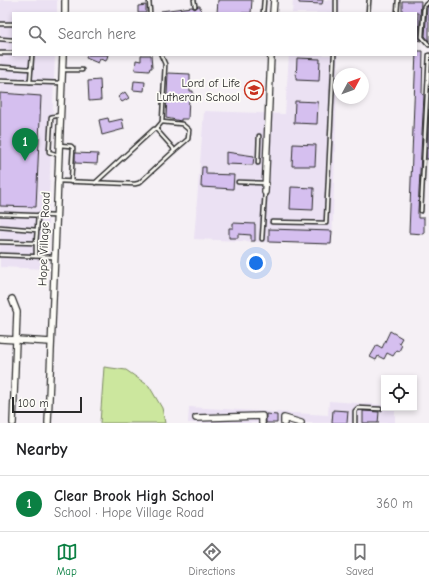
<!DOCTYPE html>
<html lang="en">
<head>
<meta charset="utf-8">
<style>
	body { margin:0; font-family:"Comic Neue",sans-serif; background:#f6f6f6; color:#202124 }
	.controls { position:absolute; right:12px; bottom:12px; display:grid; overflow:hidden; border-radius:0px; box-shadow:0 2px 6px #0003 }
	.controls button { width:36px; height:36px; display:grid; place-items:center; padding:0; border:0; border-bottom:1px solid #e0e0e0; background:#fff; color:#202124; font:20px sans-serif }
	.compass { position:absolute; left:333px; top:68px; width:36px; height:36px; border-radius:50%; background:#fff; box-shadow:0 2px 6px #0003; rotate:49deg }
	.scale { position:absolute; left:12px; bottom:10px; width:70px; box-sizing:border-box; padding-left:4px; border:2px solid #2b2b2b; border-top:0; font-size:11px; line-height:14px; white-space:nowrap; color:#2b2b2b; -webkit-text-stroke:3px #fdfcf7; paint-order:stroke }
	.you { position:absolute; left:256px; top:263px; width:14px; height:14px; margin:-10px; border:3px solid #fff; border-radius:50%; background:#1a73e8; box-shadow:0 0 0 6px #1a73e833 }
	.badge { display:grid; place-items:center; width:26px; height:26px; border-radius:50%; background:#0b8043; color:#fff; font-size:13px; font-weight:700 }
	.pin { position:absolute; translate:-50% -33px; filter:drop-shadow(0 1px 2px #0008) }
	.pin::after { content:''; position:absolute; top:21px; width:14px; height:12px; background:inherit; clip-path:polygon(0 0,100% 0,50% 100%) }
	.list { margin:0; padding:0; list-style:none }
	h2 { display:flex; justify-content:space-between; align-items:center; height:52px; margin:0; padding:0 16px; font-size:17px }
	h2 small { font-size:13px; font-weight:400; color:#757577 }
	.list li { display:grid; grid-template-columns:26px 1fr auto; gap:12px; align-items:center; box-sizing:border-box; height:56px; padding:0 16px; border-top:1px solid #e0e0e0 }
	.list b { display:block; font-size:15px; white-space:nowrap }
	.list p { margin:0; font-size:13px; white-space:nowrap; color:#757577 }
	.list em { font-size:13px; font-style:normal; color:#757577 }
	.icon { flex:none; width:22px; height:22px; fill:none; stroke:currentColor; stroke-width:2; stroke-linecap:round; stroke-linejoin:round }
	.map { position:relative; flex:none; width:429px; height:423px; overflow:hidden }
	.search { position:absolute; background:#fff; box-shadow:0 2px 6px #0003; left:12px; right:12px; top:12px; height:44px; display:flex; align-items:center; gap:10px; box-sizing:border-box; padding:0 14px; border-radius:0px; color:#757577; font-size:15px }
	.sheet { height:108px; background:#fff }
	nav { display:flex; justify-content:space-around; align-items:center; box-sizing:border-box; height:56px; border-top:1px solid #e0e0e0; background:#fff; font-size:11px; color:#757577 }
	nav a { display:grid; justify-items:center; gap:2px }
	nav .on { color:#0b8043 }
	.map>svg:first-child { display:block }
	.built { fill:#ebe1f3 }
	.green { fill:#cce79e; stroke:#7c8964 }
	.building { fill:#d5bfef; stroke:#2b2b2b }
	.lines { fill:none; stroke-linecap:round; stroke-linejoin:round }
	.service-casing { stroke:#2b2b2b; stroke-width:5.5 }
	.minor-casing { stroke:#2b2b2b; stroke-width:8 }
	.service { stroke:#fdfcf7; stroke-width:2.5 }
	.minor { stroke:#fdfcf7; stroke-width:5.5 }
	.labels { text-anchor:middle; stroke-width:3.5; stroke-linejoin:round; paint-order:stroke }
	.poi-label { font-size:12px; fill:#2b2b2b; stroke:#fdfcf7; text-anchor:end }
	.street-label { font-size:12px; fill:#2b2b2b; stroke:#fdfcf7 }
</style>
</head>
<body>
<div class="map">
<svg width="429" height="423" viewBox="0 0 429 423">
	<rect width="100%" height="100%" fill="#f5f0f5"/>
	<filter id="ink" filterUnits="userSpaceOnUse"><feTurbulence type="fractalNoise" baseFrequency=".025" numOctaves="2"/><feDisplacementMap in="SourceGraphic" scale="8" xChannelSelector="R" yChannelSelector="G"/><feConvolveMatrix kernelMatrix="1 2 1 2 8 2 1 2 1" color-interpolation-filters="sRGB"/></filter>
	<g filter="url(#ink)">
		<g class="built">
			<polygon points="0,0 57,0 57,13 13,13 13,55 55,55 46,269 0,267"/>
			<polygon points="293,0 340,0 340,13 292,13"/>
			<polygon points="289,55 338,55 332,245 194,239 204,111 285,114"/>
			<polygon points="329,401 384,405 384,408 395,408 395,423 188,423 189,407 328,415"/>
		</g>
		<polygon class="green" points="104,367 126,370 149,386 162,408 165,423 100,423"/>
		<g class="building">
			<polygon points="218,0 252,0 251,13 217,13"/>
			<polygon points="299,0 323,0 322,4 299,3"/>
			<polygon points="402,1 421,1 419,37 421,41 417,40 418,13 402,13"/>
			<polygon points="146,5 146,13 138,13 138,6"/>
			<polygon points="198,6 200,6 201,13 162,13 161,11 192,7 195,9"/>
			<polygon points="429,6 429,41 425,36 427,7"/>
			<polygon points="416,51 423,51 422,94 424,95 418,211 418,218 424,218 424,234 409,233"/>
			<polygon points="87,55 108,55 106,61 100,59 98,63 86,58"/>
			<polygon points="141,55 151,55 152,68 150,68 149,71 135,70 136,60 141,61"/>
			<polygon points="297,58 320,59 319,81 296,80"/>
			<polygon points="168,73 190,74 190,91 193,91 193,97 189,97 188,119 181,119 181,121 166,118"/>
			<polygon points="100,80 101,100 89,101 88,81"/>
			<polygon points="134,81 145,82 144,91 133,90"/>
			<polygon points="125,92 129,98 122,102 118,97"/>
			<polygon points="0,93 41,96 36,207 0,206"/>
			<polygon points="295,101 318,102 317,124 294,123"/>
			<polygon points="429,109 429,159 426,159"/>
			<polygon points="108,118 109,122 122,119 124,129 102,135 99,120"/>
			<polygon points="293,144 316,145 315,166 292,166"/>
			<polygon points="226,152 254,156 253,165 226,164"/>
			<polygon points="75,153 98,154 97,164 75,163"/>
			<polygon points="202,167 206,167 206,174 234,175 233,189 201,187"/>
			<polygon points="291,187 314,188 313,210 290,209"/>
			<polygon points="233,223 255,224 255,241 251,241 251,235 238,234 238,238 229,238 229,228 233,228"/>
			<polygon points="269,229 332,231 331,244 269,242"/>
			<polygon points="390,331 402,338 399,343 402,345 399,351 397,350 393,356 387,353 384,359 378,356 376,360 370,357 377,345 382,348"/>
			<polygon points="333,410 348,411 347,423 332,423"/>
			<polygon points="363,411 379,412 378,423 363,423"/>
			<polygon points="266,414 277,415 277,423 266,423"/>
		</g>
		<g class="lines">
			<g class="service-casing">
				<g id="service">
					<polyline points="149,0 150,13"/>
					<polyline points="194,0 195,6"/>
					<polyline points="429,2 424,6 422,37 429,45"/>
					<polyline points="263,13 264,0"/>
					<polyline points="336,13 336,0"/>
					<polyline points="368,13 369,0"/>
					<polyline points="397,13 398,0"/>
					<polyline points="0,24 13,24"/>
					<polyline points="0,39 13,40"/>
					<polyline points="0,53 13,53"/>
					<polyline points="0,67 31,69"/>
					<polyline points="63,70 82,70"/>
					<polyline points="0,81 61,83"/>
					<polyline points="30,82 32,55"/>
					<polyline points="162,122 182,124 189,130 188,139 174,151"/>
					<polyline points="156,129 162,122 165,64 161,55"/>
					<polyline points="59,145 71,146 73,148 71,182"/>
					<polyline points="58,155 49,152 51,117 60,115"/>
					<polyline points="258,163 259,136"/>
					<polyline points="58,181 135,184 139,183 174,151 173,148 156,129 154,129 95,183"/>
					<polyline points="238,182 265,183"/>
					<polyline points="421,211 429,55"/>
					<polyline points="0,214 55,216"/>
					<polyline points="272,222 326,223 334,55"/>
					<polyline points="0,227 37,230 36,243 0,242"/>
					<polyline points="37,230 38,215"/>
					<polyline points="262,239 265,192"/>
					<polyline points="0,255 54,257"/>
					<polyline points="36,256 36,243"/>
					<polyline points="355,423 355,411 358,408 380,409"/>
				</g>
			</g>
			<g class="minor-casing">
				<g id="minor">
					<polyline points="65,13 65,0"/>
					<polyline points="273,13 274,0"/>
					<polyline points="265,192 271,55"/>
					<polyline points="12,299 17,312 13,423"/>
					<polyline points="0,339 51,342"/>
					<polyline points="196,418 262,416 262,423"/>
					<polyline points="48,423 63,55"/>
					<polyline points="284,423 284,418 301,423"/>
				</g>
			</g>
			<use href="#service" class="service"/>
			<use href="#minor" class="minor"/>
		</g>
	</g>
	<defs>
		<g id="school-ring" transform="scale(1)"><circle r="9.5" fill="#fdfcf7" stroke="#c8321e" stroke-width="1.5"/><path d="M0-5L7-2L0 1L-7-2ZM-4 1L0 2.5L4 1V4Q0 6-4 4Z" fill="#c8321e"/></g>
	</defs>
	<g fill-rule="evenodd">
		<use href="#school-ring" x="254" y="90"/>
	</g>
	<g class="labels">
		<g class="poi-label">
			<text x="240" y="87">Lord of Life<tspan x="240" dy="14">Lutheran School</tspan></text>
		</g>
		<g class="street-label">
			<text transform="translate(44 239) rotate(-88)" y="4">Hope Village Road</text>
		</g>
	</g>
</svg>
<div class="controls">
<button><svg class="icon" aria-label="locate" viewBox="0 0 24 24"><circle cx="12" cy="12" r="6"/><path d="M12 2v4M12 18v4M2 12h4M18 12h4"/></svg></button>
</div>
<svg class="compass" viewBox="-18 -18 36 36"><path d="M0-13l5 13h-10z" fill="#e53935"/><path d="M0 13l5-13h-10z" fill="#757577"/></svg>
<div class="scale">100 m</div>
<div class="you"></div>
<div class="pin badge" style="left:25px;top:161px">1</div>
<div class="search"><svg class="icon" aria-label="search" viewBox="0 0 24 24"><circle cx="10" cy="10" r="6"/><path d="M15 15l6 6"/></svg>Search here</div>
</div>
<section class="sheet">
<h2>Nearby<small></small></h2>
<ul class="list">
<li><span class="badge">1</span><div><b>Clear Brook High School</b><p>School · Hope Village Road</p></div><em>360 m</em></li>
</ul>
</section>
<nav>
<a class="on"><svg class="icon" aria-label="map" viewBox="0 0 24 24"><path d="M3 6l6-2 6 2 6-2v14l-6 2-6-2-6 2zM9 4v14M15 6v14"/></svg>Map</a>
<a><svg class="icon" aria-label="directions" viewBox="0 0 24 24"><path d="M12 3l9 9-9 9-9-9zM9 14v-3h6M13 9l2 2-2 2"/></svg>Directions</a>
<a><svg class="icon" aria-label="saved" viewBox="0 0 24 24"><path d="M7 4h10v16l-5-4-5 4z"/></svg>Saved</a>
</nav>
</body>
</html>
